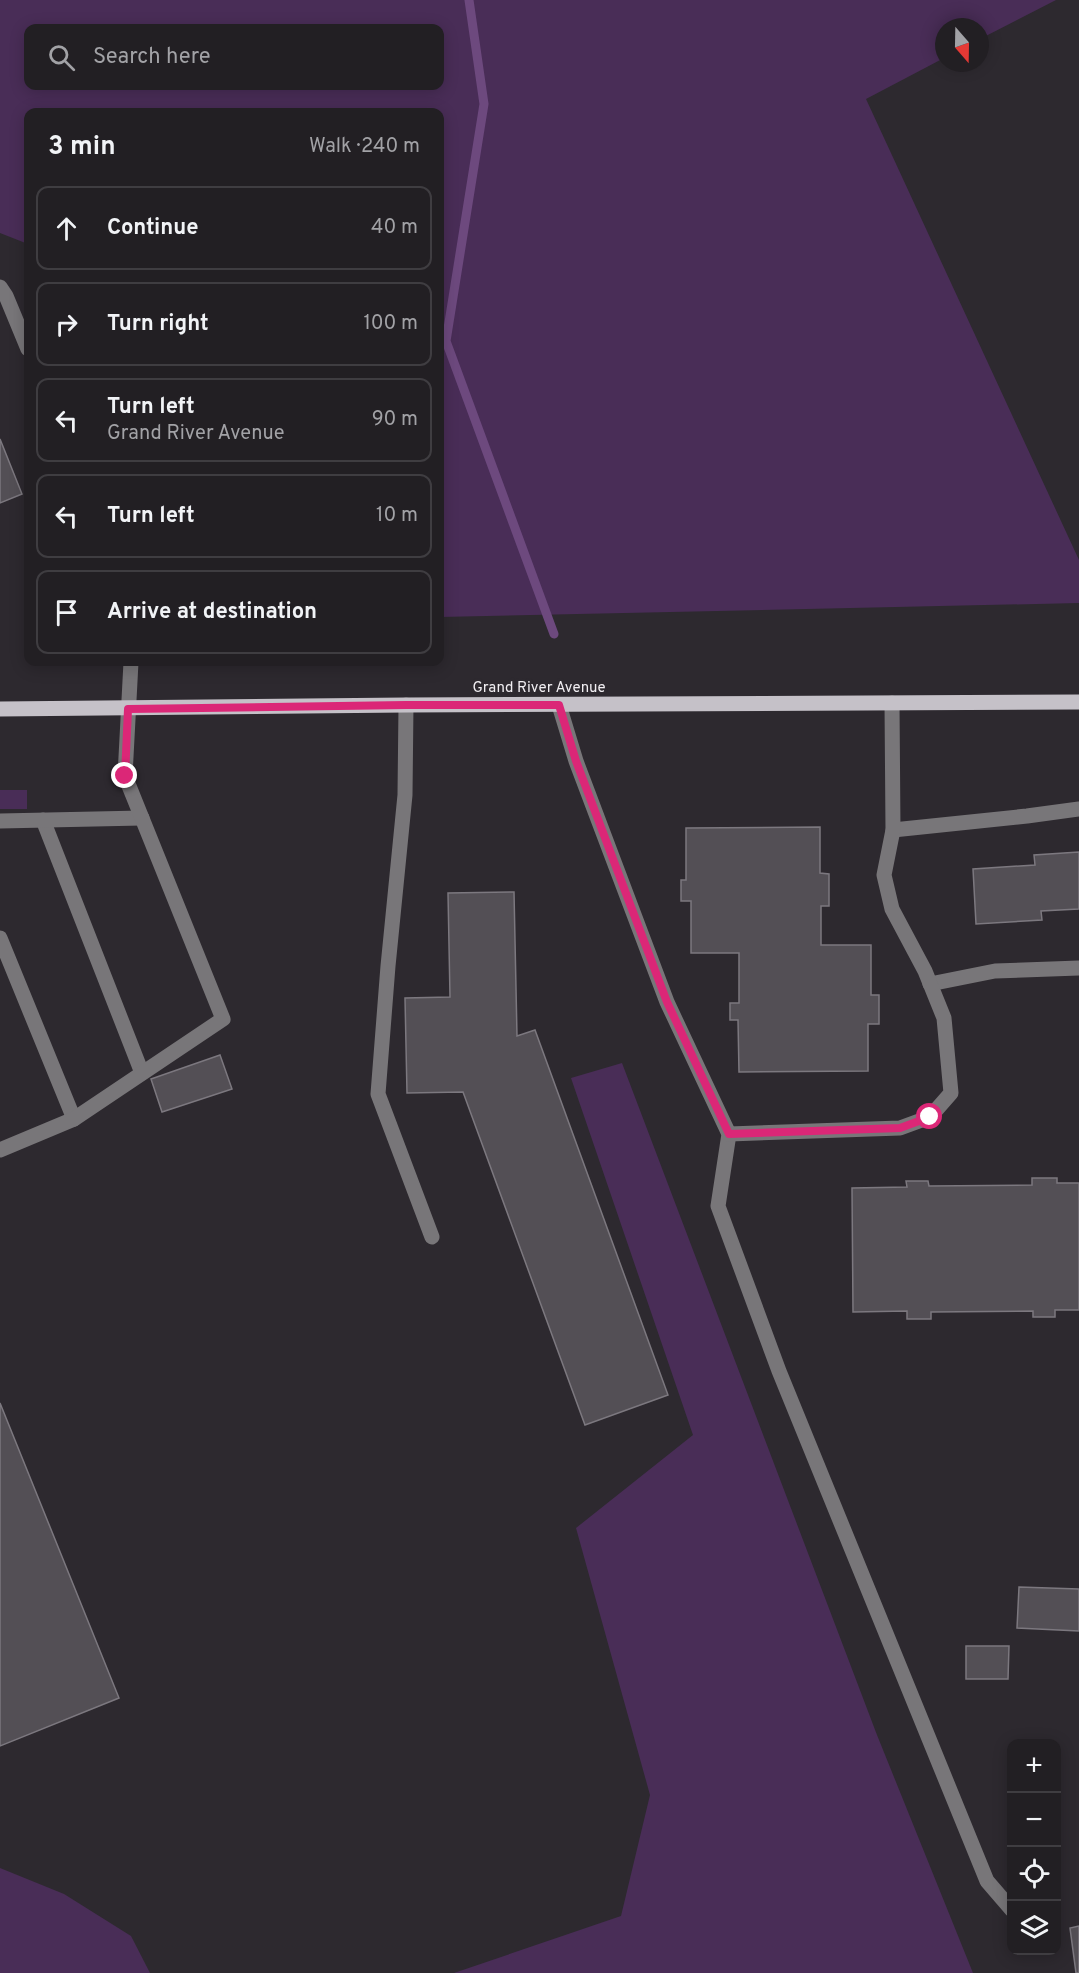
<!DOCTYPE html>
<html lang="en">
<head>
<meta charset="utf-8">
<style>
	body { margin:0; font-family:Overpass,sans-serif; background:#2a272b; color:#f1f3f6 }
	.controls { position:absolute; right:18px; bottom:18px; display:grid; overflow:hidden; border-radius:12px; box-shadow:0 3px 15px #0003 }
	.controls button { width:54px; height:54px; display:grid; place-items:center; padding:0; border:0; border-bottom:2px solid #3f3d41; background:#221f23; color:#f1f3f6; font:30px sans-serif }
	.compass { position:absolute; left:935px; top:18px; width:54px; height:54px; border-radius:50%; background:#221f23; box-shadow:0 3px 15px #0003; rotate:160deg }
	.stop { position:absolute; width:18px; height:18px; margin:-14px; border:4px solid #db2777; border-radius:50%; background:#fff }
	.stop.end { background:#db2777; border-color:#fff; box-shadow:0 2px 6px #0008 }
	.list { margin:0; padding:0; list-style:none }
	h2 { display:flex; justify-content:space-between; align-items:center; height:78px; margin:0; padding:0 24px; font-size:26px }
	h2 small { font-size:20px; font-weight:400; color:#a2a2a6 }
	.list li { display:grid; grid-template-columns:39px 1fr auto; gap:18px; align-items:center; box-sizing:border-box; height:84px; margin:0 12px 12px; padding:0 12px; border:2px solid #3f3d41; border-radius:12px }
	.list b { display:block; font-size:22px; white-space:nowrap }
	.list p { margin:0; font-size:20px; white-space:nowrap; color:#a2a2a6 }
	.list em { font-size:20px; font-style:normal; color:#a2a2a6 }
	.icon { flex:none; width:33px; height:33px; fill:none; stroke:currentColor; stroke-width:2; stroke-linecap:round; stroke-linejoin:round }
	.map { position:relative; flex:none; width:1079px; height:1973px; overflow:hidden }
	.search { position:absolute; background:#221f23; box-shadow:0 3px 15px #0003; left:24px; top:24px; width:420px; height:66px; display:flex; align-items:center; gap:15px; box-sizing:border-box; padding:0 21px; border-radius:12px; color:#a2a2a6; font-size:22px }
	.panel { position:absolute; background:#221f23; box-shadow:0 3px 15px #0003; left:24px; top:108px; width:420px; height:558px; border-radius:12px }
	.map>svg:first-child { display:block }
	.green { fill:#492d57; fill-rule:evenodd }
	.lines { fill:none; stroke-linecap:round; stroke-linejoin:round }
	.stream { stroke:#6d497e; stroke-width:9 }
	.building { fill:#534f55; stroke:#7c787f; stroke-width:1.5 }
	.minor { stroke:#787679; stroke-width:15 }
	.major { stroke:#c5c1c8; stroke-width:15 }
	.route { stroke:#db2777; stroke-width:8 }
	.labels { text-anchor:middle; stroke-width:6; stroke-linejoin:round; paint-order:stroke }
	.street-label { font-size:15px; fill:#f1eef2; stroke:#2d292f }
</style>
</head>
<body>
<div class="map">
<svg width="1079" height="1973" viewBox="0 0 1079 1973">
	<rect width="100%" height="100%" fill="#2d292f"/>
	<g class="green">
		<path d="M 0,0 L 1056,0 L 980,39 L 980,27 L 944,27 L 944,58 L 866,99 L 1079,560 L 1079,603 L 440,617 L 440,112 L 28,112 L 28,244 L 0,233 ZM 440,28 L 440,86 L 28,86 L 28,28 Z"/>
		<rect x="0" y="790" width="27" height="19"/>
		<polygon points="622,1063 877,1735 973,1973 454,1973 621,1916 650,1795 576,1528 693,1435 571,1078"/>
		<polygon points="0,1868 64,1894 131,1936 150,1973 0,1973"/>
	</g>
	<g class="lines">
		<polyline class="stream" points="469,0 484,104 446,341 554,634"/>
	</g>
	<g class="building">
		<polygon points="0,439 22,494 0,503"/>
		<polygon points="820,827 820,873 829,874 829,906 821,906 821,945 871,945 871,995 879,995 879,1024 868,1024 868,1071 739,1072 738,1020 730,1020 730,1003 739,1003 739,953 691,953 691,901 681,901 681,880 686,880 686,828"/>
		<polygon points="1079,852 1079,909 1041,911 1042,920 976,924 973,869 1035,865 1034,855"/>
		<polygon points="514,892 517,1036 535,1030 668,1395 585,1425 463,1092 407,1093 405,998 450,997 448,893"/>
		<polygon points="220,1055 232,1089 162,1112 151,1079"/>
		<polygon points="1032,1178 1057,1178 1057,1183 1079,1183 1079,1310 1055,1310 1055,1317 1033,1317 1033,1311 931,1312 931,1319 907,1319 907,1311 853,1312 852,1188 907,1187 906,1181 928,1181 929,1186 1032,1185"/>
		<polygon points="0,1403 119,1698 0,1746"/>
		<polygon points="1019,1587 1079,1589 1079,1631 1017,1628"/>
		<polygon points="966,1646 1009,1646 1008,1679 966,1679"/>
		<polygon points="1079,1926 1079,1973 1076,1973 1070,1928"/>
	</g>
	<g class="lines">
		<g class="minor">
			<polyline points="0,287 6,296 28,349"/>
			<polyline points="406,705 405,795 388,966 378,1094 432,1237"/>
			<polyline points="559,705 576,761 667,1002 729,1134 718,1206 779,1371 987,1881 1012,1910"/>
			<polyline points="43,820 142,1073"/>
			<polyline points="0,821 142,818"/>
			<polyline points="893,830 1027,816 1079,809"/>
			<polyline points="0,938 74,1119"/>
			<polyline points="930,984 995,971 1079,968"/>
			<polyline points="729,1134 900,1128 930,1117 951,1093 944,1018 925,971 892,909 884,875 893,830 892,703"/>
			<polyline points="0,1150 74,1119 223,1019 125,776 131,662"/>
		</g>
		<polyline class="major" points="0,709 406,705 1079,702"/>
	</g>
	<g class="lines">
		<polyline class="route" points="125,776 128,709 406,705 559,705 576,761 667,1002 729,1134 900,1128 930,1117"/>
	</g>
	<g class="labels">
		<g class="street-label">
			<text x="539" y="692">Grand River Avenue</text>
		</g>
	</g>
</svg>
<div class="controls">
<button>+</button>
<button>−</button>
<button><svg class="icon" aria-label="locate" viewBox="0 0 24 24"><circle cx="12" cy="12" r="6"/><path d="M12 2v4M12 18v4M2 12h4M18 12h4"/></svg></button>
<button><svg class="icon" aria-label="layers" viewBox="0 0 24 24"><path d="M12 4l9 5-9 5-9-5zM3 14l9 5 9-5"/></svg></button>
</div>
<svg class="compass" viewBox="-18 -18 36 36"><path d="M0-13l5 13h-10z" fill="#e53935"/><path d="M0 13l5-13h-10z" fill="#a2a2a6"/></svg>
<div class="stop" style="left:930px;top:1117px"></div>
<div class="stop end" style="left:125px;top:776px"></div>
<div class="search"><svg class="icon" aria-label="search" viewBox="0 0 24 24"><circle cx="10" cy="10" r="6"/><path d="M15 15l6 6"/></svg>Search here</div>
<section class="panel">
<h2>3 min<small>Walk · 240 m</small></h2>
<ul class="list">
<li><svg class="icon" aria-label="ahead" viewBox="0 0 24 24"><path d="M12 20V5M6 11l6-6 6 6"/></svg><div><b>Continue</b></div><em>40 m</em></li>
<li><svg class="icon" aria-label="right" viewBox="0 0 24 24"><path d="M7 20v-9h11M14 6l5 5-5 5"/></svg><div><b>Turn right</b></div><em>100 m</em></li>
<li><svg class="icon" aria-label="left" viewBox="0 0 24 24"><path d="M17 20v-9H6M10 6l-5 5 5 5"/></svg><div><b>Turn left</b><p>Grand River Avenue</p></div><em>90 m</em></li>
<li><svg class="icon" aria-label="left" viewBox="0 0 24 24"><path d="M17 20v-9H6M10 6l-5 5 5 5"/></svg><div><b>Turn left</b></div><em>10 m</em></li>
<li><svg class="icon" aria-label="arrive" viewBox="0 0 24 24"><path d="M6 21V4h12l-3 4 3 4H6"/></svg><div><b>Arrive at destination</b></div></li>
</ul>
</section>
</div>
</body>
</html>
